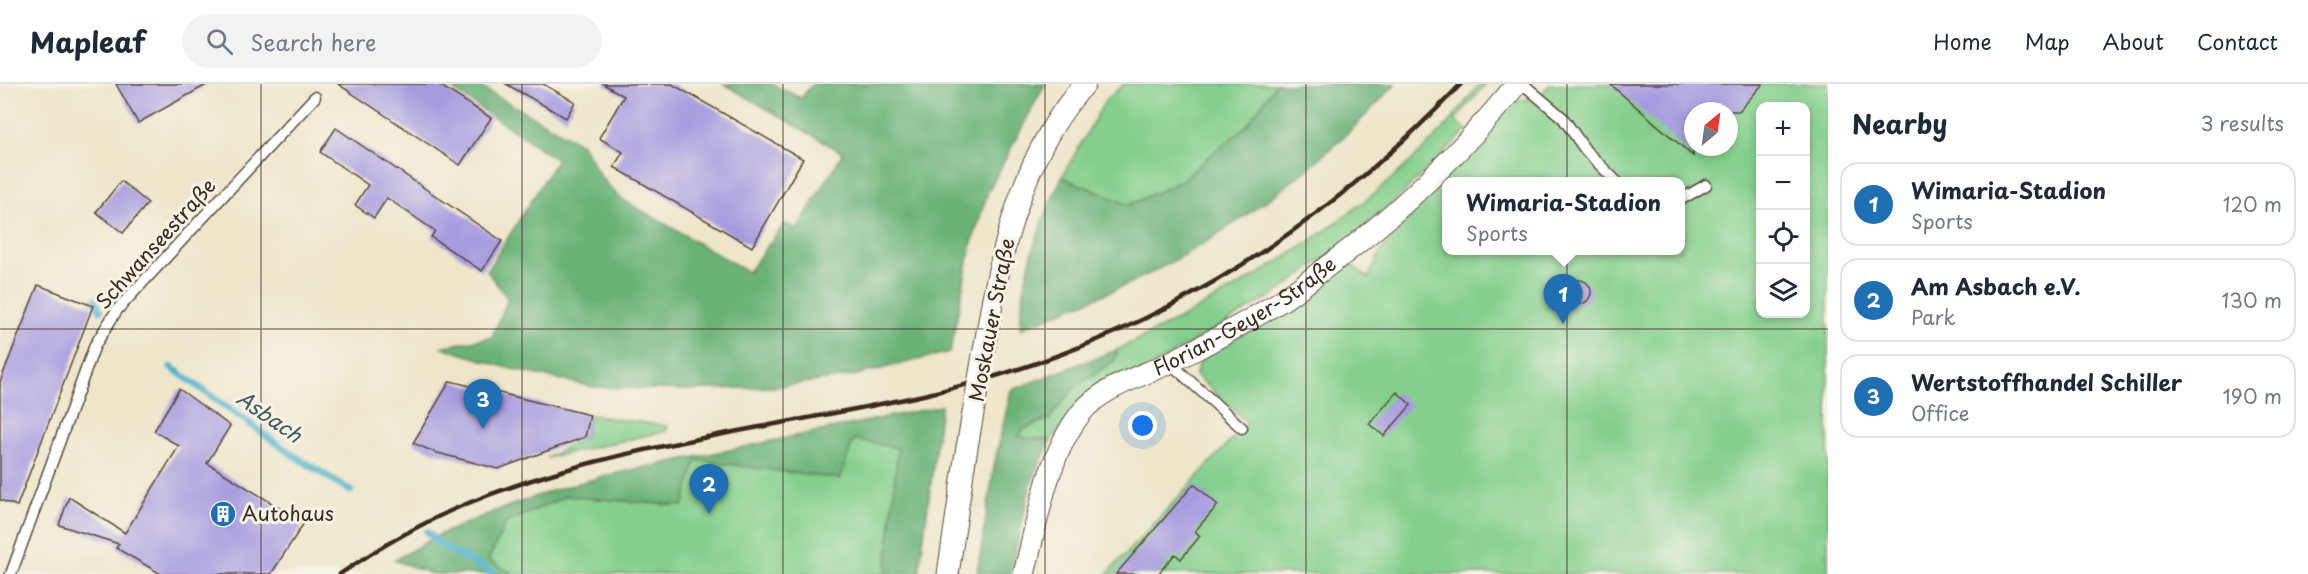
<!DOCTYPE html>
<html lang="en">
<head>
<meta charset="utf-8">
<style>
	body { margin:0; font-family:"Playpen Sans",sans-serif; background:#f2f2f3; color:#1f2937 }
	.controls { position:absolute; right:18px; top:18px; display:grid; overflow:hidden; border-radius:12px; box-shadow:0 3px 9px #0003 }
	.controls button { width:54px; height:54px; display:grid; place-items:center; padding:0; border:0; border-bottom:2px solid #e0e1e3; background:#fff; color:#1f2937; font:30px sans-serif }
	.compass { position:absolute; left:1684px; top:18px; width:54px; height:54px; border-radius:50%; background:#fff; box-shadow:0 3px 9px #0003; rotate:29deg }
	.you { position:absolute; left:1143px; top:342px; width:21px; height:21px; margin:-15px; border:4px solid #fff; border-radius:50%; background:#1a73e8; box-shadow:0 0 0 9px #1a73e833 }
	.badge { display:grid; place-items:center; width:39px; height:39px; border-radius:50%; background:#1f6fb2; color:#fff; font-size:20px; font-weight:700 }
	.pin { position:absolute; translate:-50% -50px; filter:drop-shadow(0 2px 3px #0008) }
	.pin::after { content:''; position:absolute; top:32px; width:21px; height:18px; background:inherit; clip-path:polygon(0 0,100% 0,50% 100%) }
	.popup { position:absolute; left:1442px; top:93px; width:243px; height:78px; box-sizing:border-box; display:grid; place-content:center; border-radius:12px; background:#fff; filter:drop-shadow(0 2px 4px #0005); font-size:20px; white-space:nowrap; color:#747a83 }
	.popup b { font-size:22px; color:#1f2937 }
	.popup::after { content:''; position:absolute; left:50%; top:100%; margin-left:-12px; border:12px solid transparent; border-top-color:#fff }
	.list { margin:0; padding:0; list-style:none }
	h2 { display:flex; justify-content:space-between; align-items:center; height:78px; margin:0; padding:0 24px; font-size:26px }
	h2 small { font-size:20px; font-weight:400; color:#747a83 }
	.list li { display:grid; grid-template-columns:39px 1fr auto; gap:18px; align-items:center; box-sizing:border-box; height:84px; margin:0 12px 12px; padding:0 12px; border:2px solid #e0e1e3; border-radius:18px }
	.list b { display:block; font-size:22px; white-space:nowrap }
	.list p { margin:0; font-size:20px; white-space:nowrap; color:#747a83 }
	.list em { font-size:20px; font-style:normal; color:#747a83 }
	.icon { flex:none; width:33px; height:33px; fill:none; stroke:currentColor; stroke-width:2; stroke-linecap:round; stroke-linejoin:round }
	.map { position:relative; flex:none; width:1828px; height:490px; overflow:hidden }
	header { display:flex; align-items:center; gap:36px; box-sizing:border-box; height:84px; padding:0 30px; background:#fff; border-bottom:2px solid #e0e1e3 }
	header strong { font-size:28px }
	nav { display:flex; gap:33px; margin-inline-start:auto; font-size:21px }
	.search { width:420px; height:54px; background:#f2f2f3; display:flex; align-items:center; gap:15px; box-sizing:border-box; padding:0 21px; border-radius:33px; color:#747a83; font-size:22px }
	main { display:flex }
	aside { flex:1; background:#fff }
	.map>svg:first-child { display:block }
	.green { fill:#84cf8d; stroke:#607c56; stroke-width:1.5; fill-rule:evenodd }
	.forest { fill:#6bb278; stroke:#536e4b; stroke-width:1.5 }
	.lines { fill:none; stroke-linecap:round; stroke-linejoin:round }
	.stream { stroke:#4bb0ca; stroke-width:7 }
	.building { fill:#a79bdf }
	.lane-casing { stroke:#564638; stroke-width:13 }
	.street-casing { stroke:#564638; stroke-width:23 }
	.lane { stroke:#fff; stroke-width:10 }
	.street { stroke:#fff; stroke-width:21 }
	.rail { stroke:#3b2a1e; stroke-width:4.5 }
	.street-bridge-casing { stroke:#564638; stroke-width:23; stroke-linecap:butt }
	.street-bridge { stroke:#fff; stroke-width:21 }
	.grid { fill:none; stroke:#3b2a1e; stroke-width:1.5; stroke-opacity:0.55 }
	.labels { text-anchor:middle; stroke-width:6; stroke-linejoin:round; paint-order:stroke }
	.street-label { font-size:20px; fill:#3b2a1e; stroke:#f7f3e8 }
	.poi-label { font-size:20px; fill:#3b2a1e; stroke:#f7f3e8; text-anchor:start }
	.water-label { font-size:21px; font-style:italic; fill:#41595a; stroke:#f7f3e8 }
</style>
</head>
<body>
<header>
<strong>Mapleaf</strong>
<div class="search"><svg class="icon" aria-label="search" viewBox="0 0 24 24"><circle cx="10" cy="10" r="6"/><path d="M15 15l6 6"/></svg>Search here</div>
<nav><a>Home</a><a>Map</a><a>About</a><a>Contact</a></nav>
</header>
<main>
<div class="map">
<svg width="1828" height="490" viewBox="0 0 1828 490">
	<rect width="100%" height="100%" fill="#f7f3e8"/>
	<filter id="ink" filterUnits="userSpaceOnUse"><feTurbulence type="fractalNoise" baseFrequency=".0167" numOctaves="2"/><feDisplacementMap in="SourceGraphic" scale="12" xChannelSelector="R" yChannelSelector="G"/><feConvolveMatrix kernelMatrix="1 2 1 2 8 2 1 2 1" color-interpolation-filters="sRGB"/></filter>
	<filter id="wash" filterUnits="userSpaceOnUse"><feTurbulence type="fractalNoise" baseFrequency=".008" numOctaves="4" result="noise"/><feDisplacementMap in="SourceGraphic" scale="24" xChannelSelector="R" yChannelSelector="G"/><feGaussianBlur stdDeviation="1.35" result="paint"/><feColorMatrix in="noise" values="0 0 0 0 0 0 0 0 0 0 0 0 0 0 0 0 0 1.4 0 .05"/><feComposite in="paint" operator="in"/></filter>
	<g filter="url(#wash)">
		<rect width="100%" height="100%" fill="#ede6ca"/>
		<g class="green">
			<polygon points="1124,0 1276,0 1247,41 1179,98 1129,121 1062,93 1105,17"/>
			<path d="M 1480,0 L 1486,0 L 1455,36 L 1467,46 L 1397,115 L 1338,164 L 1278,208 L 1072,329 L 1051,356 L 1018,353 L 1025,344 L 1049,335 L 1074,304 L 1115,276 L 1117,266 C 1230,211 1343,147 1433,56 C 1450,39 1464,19 1480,0 Z"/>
			<path d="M 1550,0 L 1828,0 L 1828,490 L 1107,490 L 1247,339 L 1196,291 L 1198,280 L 1203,274 L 1274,232 L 1350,179 L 1368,194 L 1382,165 L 1511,18 L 1539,13 ZM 1760,22 L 1806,22 L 1806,230 L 1760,230 ZM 1693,27 L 1729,27 L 1729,63 L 1693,63 ZM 1446,98 L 1680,98 L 1680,166 L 1446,166 Z"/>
			<polygon points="590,331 668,342 666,347 547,374 585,353"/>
			<polygon points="853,355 898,364 886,490 515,490 488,477 506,439 566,412 683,422 696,376 840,395"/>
		</g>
		<g class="forest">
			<polygon points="445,0 475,0 582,60 600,92 620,114 748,188 785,139 797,145 843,69 724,0 772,0 801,14 813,0 1045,0 988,108 971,162 950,268 852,292 776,303 684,306 594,303 511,285 440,263 492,253 508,215 487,187 557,76"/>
			<path d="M 1276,0 L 1395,0 C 1323,81 1224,156 1126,201 C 1091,216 1055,230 1020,245 C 1022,191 1038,141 1062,93 L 1129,121 L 1179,98 L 1247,41 Z"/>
			<polygon points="1117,266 1115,276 1074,304 1049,335 1025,344 1018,353 1051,356 1031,399 1010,490 977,490 995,377 1011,306"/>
			<polygon points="941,322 919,490 886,490 898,364 854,355 840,395 696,376 683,422 566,412 506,439 488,476 514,490 432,490 394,476 439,451 495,427 551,407 608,391"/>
		</g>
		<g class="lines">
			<g class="stream">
				<polyline points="95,216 100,226"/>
				<polyline points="171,283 293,371 351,407"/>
				<polyline points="427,448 443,463 495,490"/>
			</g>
		</g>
		<g id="blocks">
			<g class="building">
				<polygon points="116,0 208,0 138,39"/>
				<polygon points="338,0 438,0 491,34 460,81"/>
				<polygon points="506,0 543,0 575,18 566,34"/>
				<polygon points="603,0 672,0 803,75 752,163 614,83 623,68 599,54 624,12"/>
				<polygon points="1610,0 1763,0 1739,27 1693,27 1693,72"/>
				<polygon points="336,44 502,157 482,187 431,153 435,147 387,114 374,134 355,121 368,101 320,68"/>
				<polygon points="121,97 148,119 123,149 96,128"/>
				<circle cx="1579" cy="208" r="12"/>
				<polygon points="38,201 93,222 17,422 0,416 0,298"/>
				<polygon points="450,297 590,331 585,353 498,385 434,368 413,359"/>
				<polygon points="179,305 230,342 207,379 304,439 271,490 161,490 116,464 119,460 59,441 69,413 125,449 179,362 154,347"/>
				<polygon points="1397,308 1411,321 1384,352 1369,340"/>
				<polygon points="1194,400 1218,421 1195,447 1200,452 1181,475 1175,470 1158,490 1116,490"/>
			</g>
		</g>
	</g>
	<g filter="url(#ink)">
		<use href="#blocks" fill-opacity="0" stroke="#564638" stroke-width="1.5"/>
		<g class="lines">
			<g class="lane-casing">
				<g id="lane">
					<polyline points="1523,0 1563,34 1586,67 1617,98"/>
					<polyline points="1680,116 1706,101"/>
					<polyline points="1170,279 1242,344"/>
					<polyline points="11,490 95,261 117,226 315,13"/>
				</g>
			</g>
			<g class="street-casing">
				<g id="street">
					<path d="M 993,214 C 1008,140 1032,57 1085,0"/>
					<polyline points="948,490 965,375"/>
					<path id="s1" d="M 1024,490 C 1038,436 1046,374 1081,329 C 1103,302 1141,293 1171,278 C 1207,260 1243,240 1278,219 C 1294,209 1310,196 1325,184 C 1398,131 1460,69 1517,0"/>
				</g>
			</g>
			<use href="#lane" class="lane"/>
			<use href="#street" class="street"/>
			<path class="rail" d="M 340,490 C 380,463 421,439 466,420 C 608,361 777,344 928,310 C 1139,262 1312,156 1461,0"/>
			<g class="street-bridge-casing">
				<polyline id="street-bridge" points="965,375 993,214"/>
			</g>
			<use href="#street-bridge" class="street-bridge"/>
		</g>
	</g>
	<path class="grid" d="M 261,0 L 261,490M 522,0 L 522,490M 783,0 L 783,490M 1045,0 L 1045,490M 1306,0 L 1306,490M 1567,0 L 1567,490M 0,245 L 1828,245"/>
	<defs>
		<g id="building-disc" transform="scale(1.35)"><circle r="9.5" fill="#1f6fb2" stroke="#f7f3e8"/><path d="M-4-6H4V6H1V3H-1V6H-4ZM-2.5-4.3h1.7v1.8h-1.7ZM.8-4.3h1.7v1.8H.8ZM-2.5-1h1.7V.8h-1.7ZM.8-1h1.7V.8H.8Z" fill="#fff"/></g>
	</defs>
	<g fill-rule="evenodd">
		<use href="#building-disc" x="223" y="430"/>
	</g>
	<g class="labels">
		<g class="street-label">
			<text transform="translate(156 160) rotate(-48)" y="7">Schwanseestraße</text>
			<text dy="7" stroke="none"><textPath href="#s1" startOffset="363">Florian-Geyer-Straße</textPath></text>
			<text transform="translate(992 236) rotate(-79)" y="7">Moskauer Straße</text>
		</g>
		<g class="poi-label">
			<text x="242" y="437">Autohaus</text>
		</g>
		<g class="water-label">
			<text transform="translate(269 333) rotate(35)" y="7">Asbach</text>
		</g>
	</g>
</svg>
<div class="controls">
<button>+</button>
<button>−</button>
<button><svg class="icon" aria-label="locate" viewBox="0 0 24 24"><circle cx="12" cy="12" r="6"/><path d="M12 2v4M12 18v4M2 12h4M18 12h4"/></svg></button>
<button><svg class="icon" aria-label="layers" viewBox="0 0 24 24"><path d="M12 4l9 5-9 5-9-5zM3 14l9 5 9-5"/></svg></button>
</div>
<svg class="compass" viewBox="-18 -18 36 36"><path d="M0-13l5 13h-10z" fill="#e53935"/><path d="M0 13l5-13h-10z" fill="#747a83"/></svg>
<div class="you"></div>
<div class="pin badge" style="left:1563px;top:240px">1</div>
<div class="popup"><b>Wimaria-Stadion</b>Sports</div>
<div class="pin badge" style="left:709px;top:430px">2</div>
<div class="pin badge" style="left:483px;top:345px">3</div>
</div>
<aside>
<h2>Nearby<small>3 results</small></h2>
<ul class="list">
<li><span class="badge">1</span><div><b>Wimaria-Stadion</b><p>Sports</p></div><em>120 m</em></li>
<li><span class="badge">2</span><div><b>Am Asbach e.V.</b><p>Park</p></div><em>130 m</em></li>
<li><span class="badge">3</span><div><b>Wertstoffhandel Schiller</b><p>Office</p></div><em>190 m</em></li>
</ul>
</aside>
</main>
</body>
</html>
